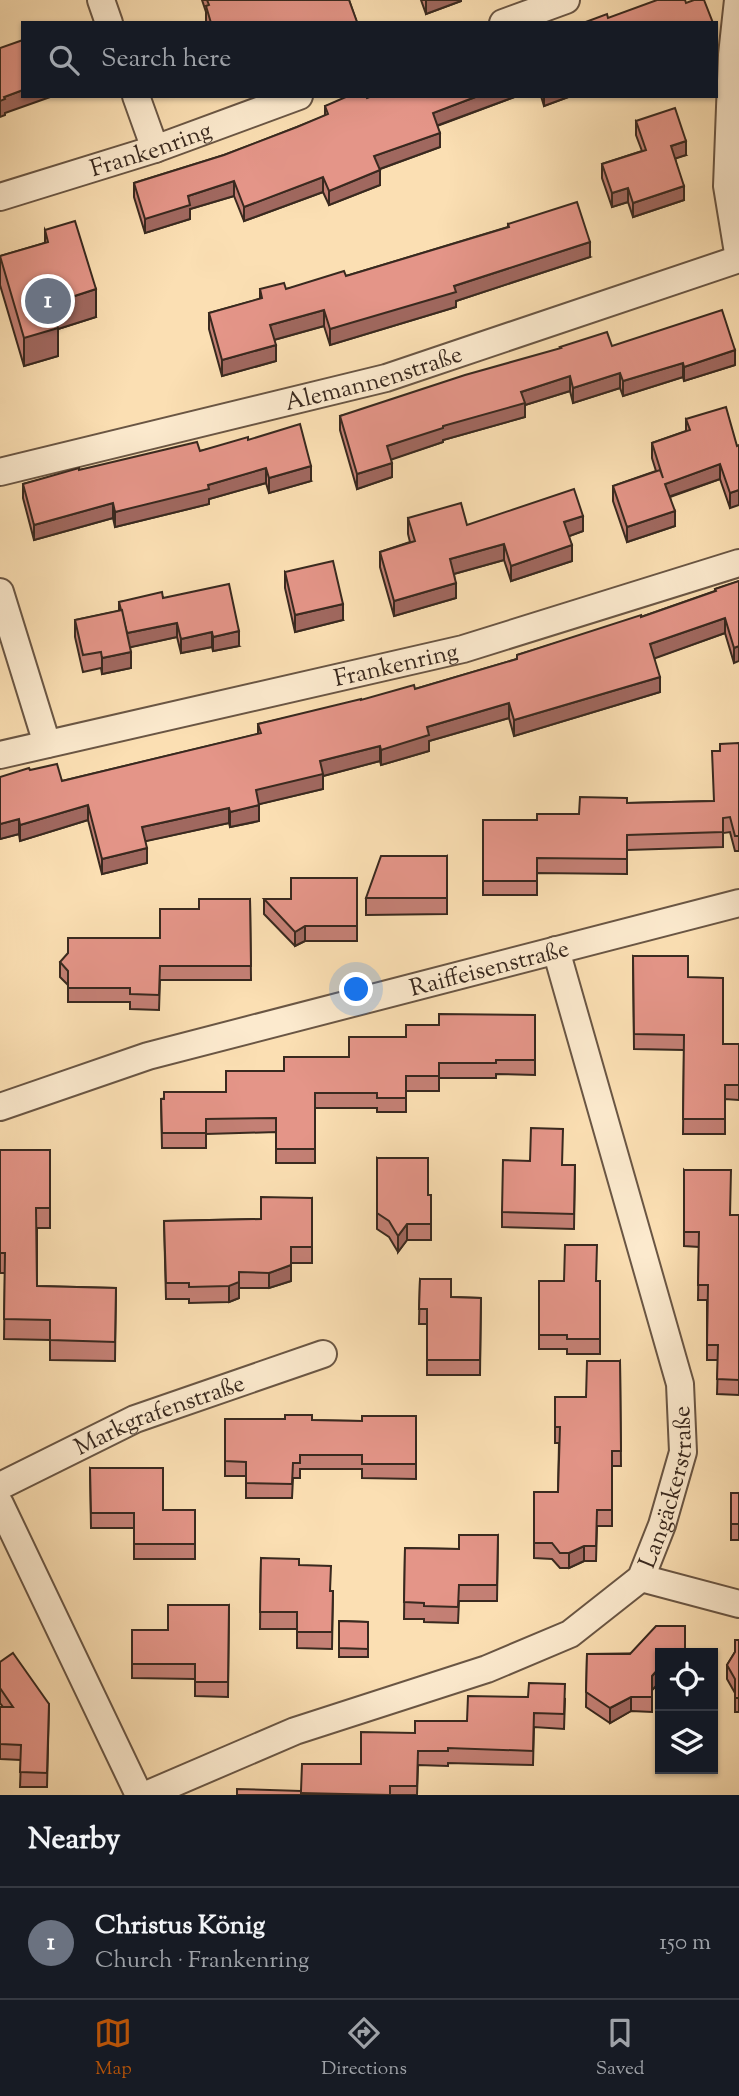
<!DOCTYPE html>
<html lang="en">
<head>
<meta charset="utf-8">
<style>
	body { margin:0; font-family:"Sorts Mill Goudy",serif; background:#20242c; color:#f1f3f6 }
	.controls { position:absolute; right:21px; bottom:21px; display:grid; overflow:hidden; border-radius:0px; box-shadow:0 2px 5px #0004 }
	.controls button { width:63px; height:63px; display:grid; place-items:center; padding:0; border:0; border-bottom:2px solid #363941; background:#171b24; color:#f1f3f6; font:35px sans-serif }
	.you { position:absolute; left:357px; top:990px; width:24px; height:24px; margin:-18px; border:5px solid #fff; border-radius:50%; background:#1a73e8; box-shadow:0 0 0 10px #1a73e833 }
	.badge { display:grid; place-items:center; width:46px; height:46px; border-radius:50%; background:#b45309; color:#fff; font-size:23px; font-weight:700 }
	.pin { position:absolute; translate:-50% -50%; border:4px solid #fff; box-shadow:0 2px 7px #0006 }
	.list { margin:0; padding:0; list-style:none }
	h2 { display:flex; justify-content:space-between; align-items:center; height:91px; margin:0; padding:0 28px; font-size:30px }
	h2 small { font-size:23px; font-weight:400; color:#9ea1a6 }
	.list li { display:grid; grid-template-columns:46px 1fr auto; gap:21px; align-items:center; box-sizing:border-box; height:112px; padding:0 28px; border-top:2px solid #363941 }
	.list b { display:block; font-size:26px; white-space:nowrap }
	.list p { margin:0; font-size:23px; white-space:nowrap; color:#9ea1a6 }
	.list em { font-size:23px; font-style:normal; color:#9ea1a6 }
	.icon { flex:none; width:38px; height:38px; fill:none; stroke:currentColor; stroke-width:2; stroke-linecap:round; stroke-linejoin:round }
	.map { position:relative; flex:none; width:739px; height:1795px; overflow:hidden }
	.search { position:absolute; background:#171b24; box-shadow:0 2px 5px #0004; left:21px; right:21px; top:21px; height:77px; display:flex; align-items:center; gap:18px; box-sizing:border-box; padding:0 24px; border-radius:0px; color:#9ea1a6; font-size:26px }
	.sheet { height:203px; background:#171b24 }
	nav { display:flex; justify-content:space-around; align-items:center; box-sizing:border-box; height:98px; border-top:2px solid #363941; background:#171b24; font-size:19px; color:#9ea1a6 }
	nav a { display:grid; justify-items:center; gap:4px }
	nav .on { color:#b45309 }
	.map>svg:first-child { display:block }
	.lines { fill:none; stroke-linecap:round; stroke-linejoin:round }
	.street-casing { stroke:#6a5644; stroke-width:30 }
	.street { stroke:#fceace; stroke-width:26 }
	.wall { fill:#c48075; stroke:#39291f; stroke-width:2 }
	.shaded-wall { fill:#a0685f; stroke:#39291f; stroke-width:2 }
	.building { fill:#e49588; stroke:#39291f; stroke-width:2 }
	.labels { text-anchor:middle; stroke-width:5; stroke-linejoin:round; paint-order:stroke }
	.street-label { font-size:24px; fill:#39291f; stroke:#fceace }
</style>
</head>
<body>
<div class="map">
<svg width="739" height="1795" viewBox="0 0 739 1795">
	<rect width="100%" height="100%" fill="#fbdfb3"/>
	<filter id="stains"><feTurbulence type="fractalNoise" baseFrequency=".00286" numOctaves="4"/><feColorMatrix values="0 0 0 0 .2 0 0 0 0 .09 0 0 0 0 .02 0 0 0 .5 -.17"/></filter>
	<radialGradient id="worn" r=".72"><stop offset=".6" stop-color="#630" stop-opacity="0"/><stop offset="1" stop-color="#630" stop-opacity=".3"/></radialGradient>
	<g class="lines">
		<g class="street-casing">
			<g id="street">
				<polyline points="101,0 109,23"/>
				<polyline points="738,0 732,55 727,186 739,259"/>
				<polyline points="503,23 566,0"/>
				<polyline points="136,96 155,149"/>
				<path id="s1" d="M 0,197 L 155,149 L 299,96"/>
				<path id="s2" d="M 0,472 L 386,378 L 739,259"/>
				<polyline points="0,592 47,744"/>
				<path id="s3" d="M 0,755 L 463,649 L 739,563"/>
				<path id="s4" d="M 0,1107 L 148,1056 L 739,903"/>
				<path id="s5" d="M 0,1486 L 135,1419 L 323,1354"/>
				<polyline points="0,1504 139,1795"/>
				<polyline points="641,1578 739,1604"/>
				<path id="s6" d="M 146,1795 L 295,1731 L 487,1669 L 570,1634 L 641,1578 L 662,1525 L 683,1452 L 680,1384 L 556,950"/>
			</g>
		</g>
		<use href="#street" class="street"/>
	</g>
	<g class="wall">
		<polygon points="202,0 349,0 357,23 206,23 206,12"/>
		<polygon points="421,0 461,0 461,1 426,14"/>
		<polygon points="372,96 517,96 437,126 440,147 380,169 380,185 329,205 323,192 244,221 234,196 190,209 190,219 145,233 134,197 134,183 224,155 297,127 325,116 325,106 367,98"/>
		<polygon points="541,96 571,96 544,106"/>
		<polygon points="636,121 686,155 675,158 684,200 633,217 628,202 612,207 602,178 602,164 642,151 636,135"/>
		<polygon points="508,224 590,257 456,301 456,307 330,345 324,326 274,340 276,361 222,376 209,329 209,313 260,299 260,289 286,289 346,276 508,227"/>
		<polygon points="45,230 96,317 58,329 58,356 24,366 0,285 0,256 45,243"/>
		<polygon points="612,346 735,365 684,381 683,377 623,396 620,388 573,403 570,391 525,405 525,417 443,440 443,442 391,459 392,477 357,489 340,430 340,416"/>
		<polygon points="686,419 737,446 730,508 720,479 670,497 675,526 627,542 613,501 613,486 656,471 652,458 652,443 686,431"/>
		<polygon points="248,440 311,481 269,493 266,483 209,499 209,504 115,527 113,518 34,540 23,498 23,484 79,470 200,451"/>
		<polygon points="408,518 467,525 583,531 569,536 572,561 511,581 504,560 454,574 456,598 394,616 380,567 380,552 410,542 408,534"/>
		<polygon points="285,572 343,620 295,632 285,588"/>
		<polygon points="739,581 734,663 725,633 654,658 660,692 514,736 509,718 429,741 429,751 381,765 380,761 323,776 323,789 259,804 259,821 230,827 229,823 145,841 147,863 102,874 88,820 20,841 19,834 0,839 30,770 62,781 258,734 258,724 415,689 517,659 517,655 641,617 715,591 715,589"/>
		<polygon points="163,598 239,646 213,651 212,647 181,653 177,637 130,647 131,668 102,674 101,668 83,672 75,637 75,620 119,611 119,602"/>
		<polygon points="739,743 739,851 735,851 730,832 723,833 723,847 627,850 627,874 537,873 537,895 483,895 483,820 537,820 579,814 627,803 714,801 720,751"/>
		<polygon points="447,856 447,914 366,915 366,898"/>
		<polygon points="357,878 357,941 305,941 295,946 264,914 264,899 291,899"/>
		<polygon points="250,899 251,980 160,980 159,1010 130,1009 130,1002 68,1002 68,985 60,977 60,962 160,938 199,909"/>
		<polygon points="633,956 688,977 723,1044 739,1044 739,1100 725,1099 725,1134 683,1134 684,1050 634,1049"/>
		<polygon points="535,1015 535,1075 496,1074 496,1078 439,1078 439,1091 406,1091 406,1112 377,1112 377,1108 315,1108 315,1163 276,1163 276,1132 206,1134 206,1148 162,1148 161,1099 226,1092 284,1071 349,1057 439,1025"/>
		<polygon points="0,1150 50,1150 50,1228 37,1228 37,1286 116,1288 115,1361 50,1360 50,1340 4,1339 5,1273 0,1273"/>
		<polygon points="377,1158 428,1195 431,1195 431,1240 407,1240 398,1252 389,1237 377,1229"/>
		<polygon points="563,1165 575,1165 574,1229 502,1227 502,1212"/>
		<polygon points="684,1170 730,1215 739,1215 739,1395 717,1394 718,1360 707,1360 707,1300 698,1300 699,1247 684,1246"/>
		<polygon points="312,1198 312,1263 291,1263 291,1281 269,1288 239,1288 239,1298 229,1302 189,1303 189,1299 166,1299 164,1221 261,1219"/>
		<polygon points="420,1279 451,1297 481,1298 480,1375 427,1375 427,1324 419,1324"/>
		<polygon points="539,1281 600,1281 600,1354 567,1354 567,1349 539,1349"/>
		<polygon points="620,1361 621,1466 612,1466 612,1526 597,1526 596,1561 584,1561 569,1568 560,1568 552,1559 534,1558 534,1492 558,1492 559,1443 555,1443 555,1397 586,1397"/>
		<polygon points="416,1416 416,1479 362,1478 362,1469 300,1469 300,1478 293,1478 292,1498 246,1498 246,1476 225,1476 225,1419 362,1421"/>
		<polygon points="90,1468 163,1510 195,1510 195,1559 134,1559 134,1528 91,1528"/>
		<rect x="731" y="1493" width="8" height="47"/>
		<polygon points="498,1535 497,1601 459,1601 458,1623 424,1622 424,1619 404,1619 405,1548 459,1549"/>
		<polygon points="261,1558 299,1565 331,1591 333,1591 332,1649 297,1648 297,1629 260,1629"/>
		<polygon points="229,1605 228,1697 195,1696 195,1679 132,1678 132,1630 168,1630"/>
		<polygon points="339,1621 368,1622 368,1657 339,1657"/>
		<polygon points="739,1640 739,1712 735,1712 735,1693 727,1679 727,1665 735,1652"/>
		<polygon points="660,1653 660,1682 652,1690 652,1712 631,1711 610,1723 586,1707 587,1654"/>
		<polygon points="0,1662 49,1704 47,1787 20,1787 21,1760 0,1759 0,1707 3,1707 0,1703"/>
		<polygon points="565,1699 564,1729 534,1727 533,1765 448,1763 448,1766 418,1765 417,1795 237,1795 301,1791 361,1764 415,1733"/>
	</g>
	<g class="shaded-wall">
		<polygon points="426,0 461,0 461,1 426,14"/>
		<polygon points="23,90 23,96 53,96 5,113 5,115 0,117 0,101 4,97"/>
		<polygon points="478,96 517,96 433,127 433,113"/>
		<polygon points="544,96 571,96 544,106"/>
		<polygon points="440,133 440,147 374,171 374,156"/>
		<polygon points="686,141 686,155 671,160 671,146"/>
		<polygon points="380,170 380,185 329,205 329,191"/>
		<polygon points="323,177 323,192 244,221 244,207"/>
		<polygon points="234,181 234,196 190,209 190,219 145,233 145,219 188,196"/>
		<polygon points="684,186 684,200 633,217 633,203"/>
		<polygon points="628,188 628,202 612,207 612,193"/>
		<polygon points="590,242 590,257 456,301 456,307 330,345 330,329 454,286"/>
		<polygon points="96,289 96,317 58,329 58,356 24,366 24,338 50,304"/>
		<polygon points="324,310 324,326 270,341 270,325"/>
		<polygon points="276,345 276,361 222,376 222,360"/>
		<polygon points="735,350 735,365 684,381 684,367"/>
		<polygon points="683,363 683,377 623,396 623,381"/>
		<polygon points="620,373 620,388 573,403 573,388"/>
		<polygon points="570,376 570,391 525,405 525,417 443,440 443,442 387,461 387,446 443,426 521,392"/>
		<polygon points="392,463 392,477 357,489 357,474"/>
		<polygon points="720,464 720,479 665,498 665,484"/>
		<polygon points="311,466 311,481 269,493 269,478"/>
		<polygon points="266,468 266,483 209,499 209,504 115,527 115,512"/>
		<polygon points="739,490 739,505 730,508 730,493"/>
		<polygon points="113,503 113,518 34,540 34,525"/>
		<polygon points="675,511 675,526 627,542 627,527"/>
		<polygon points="583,516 583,531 564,538 564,522"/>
		<polygon points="504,544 504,560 450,575 450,559"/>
		<polygon points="572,545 572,561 511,581 511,566"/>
		<polygon points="456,583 456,598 394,616 394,601"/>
		<polygon points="343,604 343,620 295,632 295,615"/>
		<polygon points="725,618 725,633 650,660 650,644"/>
		<polygon points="177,623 177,637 127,648 127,633"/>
		<polygon points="239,631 239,646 213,651 213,637"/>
		<polygon points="212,632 212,647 181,653 181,639"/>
		<polygon points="739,646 739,661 734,663 734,648"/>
		<polygon points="131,652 131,668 102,674 102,658"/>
		<polygon points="660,677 660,692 514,736 514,720"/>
		<polygon points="509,703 509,718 429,741 429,751 381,765 381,750 427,727"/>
		<polygon points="380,746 380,761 323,776 323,789 256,805 256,790 320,761"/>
		<polygon points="88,805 88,820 20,841 20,825"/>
		<polygon points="259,805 259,821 230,827 230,812"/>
		<polygon points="229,808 229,823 142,842 142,827"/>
		<polygon points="19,819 19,834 0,839 0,824"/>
		<polygon points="147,848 147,863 102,874 102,859"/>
		<polygon points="305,926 305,941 295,946 295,932"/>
		<polygon points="407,1224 407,1240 398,1252 398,1236"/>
		<polygon points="291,1265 291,1281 269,1288 269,1273"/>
		<polygon points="239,1272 239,1298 229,1302 229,1286"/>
		<polygon points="584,1546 584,1561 569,1568 569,1553"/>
		<polygon points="660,1667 660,1682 652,1690 652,1676"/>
		<polygon points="631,1697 631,1711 610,1723 610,1708"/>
	</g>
	<g class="building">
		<polygon points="207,0 349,0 357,22 354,23 211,23 206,6 209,5"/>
		<polygon points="657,0 685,0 686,3 694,0 704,0 713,23 583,23 607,14 608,18"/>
		<polygon points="23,40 23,90 4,97 5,99 0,101 0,48"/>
		<polygon points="348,96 366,96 367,98 372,96 478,96 433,113 440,133 374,156 380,170 329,191 323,177 244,207 234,181 188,196 190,205 145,219 134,183 224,155 297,127 328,114 325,106"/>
		<polygon points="675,108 686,141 671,146 684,186 633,203 628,188 612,193 602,164 646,150 636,121"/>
		<polygon points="577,202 590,242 454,286 456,292 330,329 324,310 270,325 276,345 222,360 209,313 262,298 260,289 284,283 286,289 344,271 346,276 509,227 508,224"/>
		<polygon points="75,221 96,289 50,304 58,328 24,338 0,256 48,242 45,230"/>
		<polygon points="722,310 735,350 684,367 683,363 623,381 620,373 573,388 570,376 521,392 525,403 443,426 443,428 387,446 392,463 357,474 340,416 465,375 561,348 560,347 607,332 612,346"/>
		<polygon points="726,407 737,446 739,445 739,490 730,493 720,464 665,484 675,511 627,527 613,486 660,470 663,478 652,443 690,430 686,419"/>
		<polygon points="300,424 311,466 269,478 266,468 208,485 209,489 115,512 113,503 34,525 23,484 79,468 79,470 197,442 200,451 248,437 248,440"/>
		<polygon points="574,489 583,516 564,522 572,545 511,566 504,544 450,559 456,583 394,601 380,552 415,541 408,518 461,503 467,525"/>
		<polygon points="333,561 343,604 295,615 285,572"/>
		<polygon points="739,581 739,646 734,648 725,618 650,644 660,677 514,720 509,703 427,727 429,735 381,750 380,746 320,761 323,774 256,790 259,805 230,812 229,808 142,827 147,848 102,859 88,805 20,825 19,819 0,824 0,777 29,768 30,770 57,764 62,781 261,733 258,724 361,699 361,700 414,685 415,689 517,659 517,655 641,615 641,617 716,591 715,589"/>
		<polygon points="229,584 239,631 213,637 212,632 181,639 177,623 127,633 119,602 162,592 163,598"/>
		<polygon points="122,610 131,652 102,658 101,652 83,655 75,620"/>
		<polygon points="739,743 739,836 735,836 730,817 723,818 723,832 627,835 627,859 537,858 537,881 483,881 483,820 537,820 537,814 579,814 580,797 627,798 627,803 714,801 712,751 720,751 720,744"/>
		<polygon points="381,856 447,856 447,898 366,898"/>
		<polygon points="291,878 357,878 357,926 305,926 295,932 264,899 291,899"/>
		<polygon points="199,899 250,899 251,966 160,966 159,995 130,994 130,988 68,988 68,971 60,962 68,953 68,938 160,938 160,909 199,909"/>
		<polygon points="633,956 688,956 688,977 723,978 723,1044 739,1044 739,1085 725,1085 725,1119 683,1119 684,1035 634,1034"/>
		<polygon points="439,1014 535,1015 535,1060 496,1060 496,1063 439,1063 439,1076 406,1076 406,1098 377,1098 377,1093 315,1093 315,1149 276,1149 276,1118 206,1119 206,1133 162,1133 161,1099 164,1099 164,1092 226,1092 226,1071 284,1071 284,1057 349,1057 349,1037 406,1037 406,1025 439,1025"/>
		<polygon points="531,1128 563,1129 562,1165 575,1165 574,1214 502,1212 503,1160 530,1161"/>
		<polygon points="0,1150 50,1150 50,1208 36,1208 37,1286 116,1288 115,1342 50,1340 50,1320 4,1319 5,1253 0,1253"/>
		<polygon points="377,1158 428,1158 428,1195 431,1195 431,1224 407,1224 398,1236 389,1221 377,1213"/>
		<polygon points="684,1170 731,1170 730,1215 739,1215 739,1380 717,1379 718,1345 707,1345 708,1285 698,1285 699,1232 684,1232"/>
		<polygon points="261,1197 312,1198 312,1247 291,1247 291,1265 269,1273 239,1272 239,1282 229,1286 189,1287 189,1283 166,1283 164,1221 261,1219"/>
		<polygon points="565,1245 597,1245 596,1281 600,1281 600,1339 567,1339 567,1335 539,1335 539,1281 564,1281"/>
		<polygon points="420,1279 451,1279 451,1297 481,1298 480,1360 427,1360 427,1309 419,1309"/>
		<polygon points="587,1361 620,1361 621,1451 612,1451 612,1510 597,1510 596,1546 584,1546 569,1553 560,1553 552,1543 534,1543 534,1492 558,1492 560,1427 555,1427 555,1397 586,1397"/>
		<polygon points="285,1415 312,1415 312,1420 362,1421 362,1416 416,1416 416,1464 362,1464 362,1455 300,1455 300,1463 293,1463 292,1484 246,1483 246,1462 225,1461 225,1419 285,1419"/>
		<polygon points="90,1468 163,1468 163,1510 195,1510 195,1544 134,1544 134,1513 91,1513"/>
		<rect x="731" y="1493" width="8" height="31"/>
		<polygon points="459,1535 498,1535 497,1585 459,1585 458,1607 424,1606 424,1603 404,1602 405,1548 459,1549"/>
		<polygon points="261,1558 299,1559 299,1565 331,1566 330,1591 333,1591 332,1632 297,1632 297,1612 260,1612"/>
		<polygon points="168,1605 229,1605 228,1682 195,1682 195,1664 132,1664 132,1630 168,1630"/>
		<polygon points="339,1621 368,1622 368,1649 339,1648"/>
		<polygon points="656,1626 685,1626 685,1653 660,1653 660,1667 652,1676 652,1697 631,1697 610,1708 586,1692 587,1654 630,1654"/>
		<polygon points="735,1640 739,1640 739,1698 735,1698 735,1679 727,1665 735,1652"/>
		<polygon points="13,1653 49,1704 47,1773 20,1772 21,1745 0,1744 0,1707 13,1707 0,1688 0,1662"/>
		<polygon points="529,1683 565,1684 564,1714 534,1713 533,1751 448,1748 448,1751 418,1751 417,1786 390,1786 390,1795 301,1793 301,1795 237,1795 237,1789 301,1791 302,1764 361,1764 361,1732 415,1733 415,1721 467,1721 468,1696 528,1697"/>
	</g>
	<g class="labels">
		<g class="street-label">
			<text dy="8" stroke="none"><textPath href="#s1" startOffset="158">Frankenring</textPath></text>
			<text dy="8" stroke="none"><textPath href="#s2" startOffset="385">Alemannenstraße</textPath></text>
			<text dy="8" stroke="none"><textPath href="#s3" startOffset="406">Frankenring</textPath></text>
			<text dy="8" stroke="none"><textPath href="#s4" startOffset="509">Raiffeisenstraße</textPath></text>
			<text dy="8" stroke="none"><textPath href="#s5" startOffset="175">Markgrafenstraße</textPath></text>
			<text dy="8" stroke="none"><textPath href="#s6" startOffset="640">Langäckerstraße</textPath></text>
		</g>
	</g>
	<rect width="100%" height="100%" filter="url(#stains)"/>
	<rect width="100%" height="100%" fill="url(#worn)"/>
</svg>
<div class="controls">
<button><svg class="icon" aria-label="locate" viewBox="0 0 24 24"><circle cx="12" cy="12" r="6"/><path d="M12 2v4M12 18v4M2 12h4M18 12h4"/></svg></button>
<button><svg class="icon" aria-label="layers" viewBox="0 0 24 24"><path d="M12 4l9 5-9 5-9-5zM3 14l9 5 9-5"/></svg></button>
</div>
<div class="you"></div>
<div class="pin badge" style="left:48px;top:301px;background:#6b7280">1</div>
<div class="search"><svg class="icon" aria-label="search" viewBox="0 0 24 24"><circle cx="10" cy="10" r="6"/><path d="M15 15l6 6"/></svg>Search here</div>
</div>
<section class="sheet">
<h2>Nearby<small></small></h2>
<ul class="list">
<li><span class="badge" style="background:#6b7280">1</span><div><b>Christus König</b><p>Church · Frankenring</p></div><em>150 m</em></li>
</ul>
</section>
<nav>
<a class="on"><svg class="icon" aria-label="map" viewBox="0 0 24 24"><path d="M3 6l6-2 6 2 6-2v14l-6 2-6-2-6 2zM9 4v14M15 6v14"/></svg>Map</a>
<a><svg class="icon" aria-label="directions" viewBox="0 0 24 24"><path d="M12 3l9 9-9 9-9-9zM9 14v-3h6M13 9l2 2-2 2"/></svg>Directions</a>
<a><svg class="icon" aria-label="saved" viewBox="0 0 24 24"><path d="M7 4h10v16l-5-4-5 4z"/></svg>Saved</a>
</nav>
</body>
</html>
